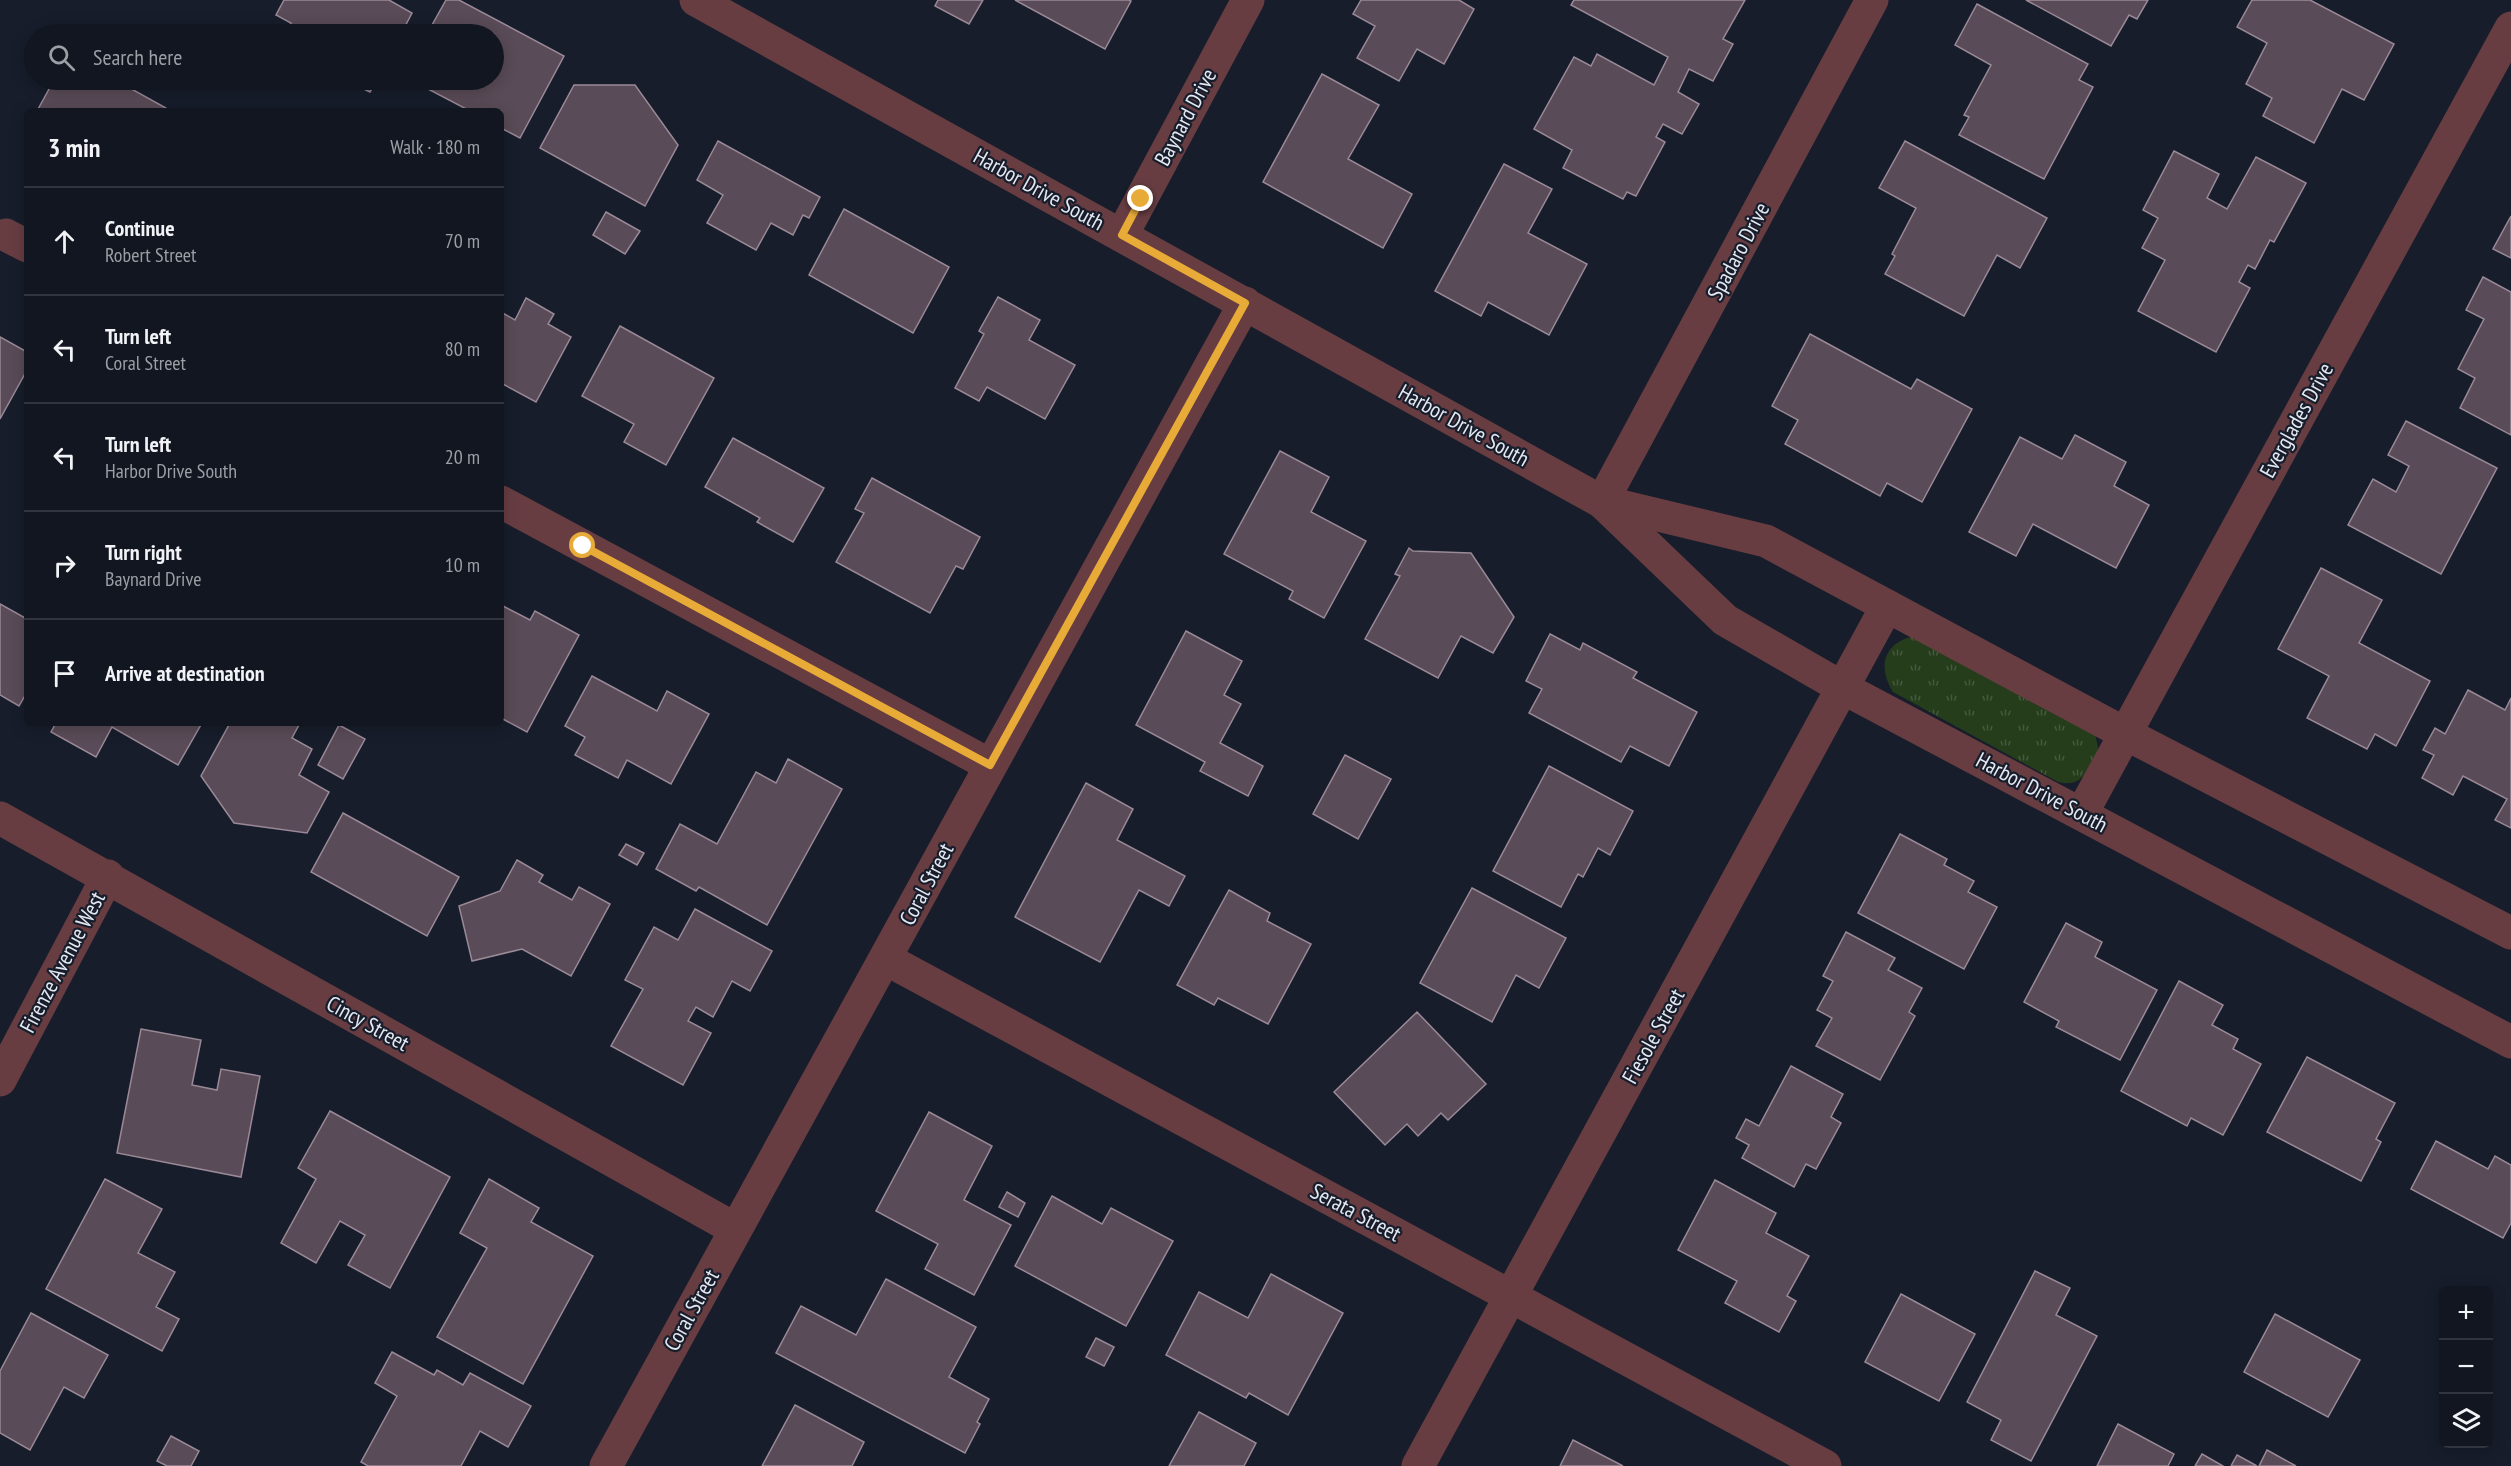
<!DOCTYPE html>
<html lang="en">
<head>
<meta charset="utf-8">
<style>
	body { margin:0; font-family:"PT Sans Narrow",sans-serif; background:#1a1f29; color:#f1f3f6 }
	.controls { position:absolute; right:18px; bottom:18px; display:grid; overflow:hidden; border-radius:9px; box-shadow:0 3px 15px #0003 }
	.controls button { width:54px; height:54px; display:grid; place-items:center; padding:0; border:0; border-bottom:2px solid #30353e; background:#111620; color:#f1f3f6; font:30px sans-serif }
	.stop { position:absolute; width:18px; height:18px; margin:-14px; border:4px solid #e8ab37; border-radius:50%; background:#fff }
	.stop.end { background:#e8ab37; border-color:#fff; box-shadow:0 2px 6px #0008 }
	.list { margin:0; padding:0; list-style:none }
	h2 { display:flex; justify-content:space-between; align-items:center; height:78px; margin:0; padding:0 24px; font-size:26px }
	h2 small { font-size:20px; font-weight:400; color:#9c9fa5 }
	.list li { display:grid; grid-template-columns:39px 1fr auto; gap:18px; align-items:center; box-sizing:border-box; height:108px; padding:0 24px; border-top:2px solid #30353e }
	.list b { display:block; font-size:22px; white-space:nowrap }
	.list p { margin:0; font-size:20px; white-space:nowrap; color:#9c9fa5 }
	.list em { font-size:20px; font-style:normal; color:#9c9fa5 }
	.icon { flex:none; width:33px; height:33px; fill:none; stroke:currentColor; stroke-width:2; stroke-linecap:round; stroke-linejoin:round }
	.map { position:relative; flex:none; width:2511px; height:1466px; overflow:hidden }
	.search { position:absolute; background:#111620; box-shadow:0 3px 15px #0003; left:24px; top:24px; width:480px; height:66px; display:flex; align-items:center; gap:15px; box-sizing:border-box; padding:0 21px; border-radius:33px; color:#9c9fa5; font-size:22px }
	.panel { position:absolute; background:#111620; box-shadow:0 3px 15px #0003; left:24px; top:108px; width:480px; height:618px; border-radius:9px }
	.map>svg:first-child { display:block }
	.grass { fill:url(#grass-tufts) }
	.building { fill:#594b57; stroke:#9a8997; stroke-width:1.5 }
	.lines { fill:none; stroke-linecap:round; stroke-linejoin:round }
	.minor { stroke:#673d42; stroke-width:33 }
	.tertiary { stroke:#673d42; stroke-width:33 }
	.route { stroke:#e8ab37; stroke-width:8 }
	.labels { text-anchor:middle; stroke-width:4.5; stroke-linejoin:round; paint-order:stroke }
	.street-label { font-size:22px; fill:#e3e8f1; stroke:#171d2b }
</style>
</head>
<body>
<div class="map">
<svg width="2511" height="1466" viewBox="0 0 2511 1466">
	<defs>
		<pattern id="grass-tufts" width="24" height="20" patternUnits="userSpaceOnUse" patternTransform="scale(1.5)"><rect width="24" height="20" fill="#253d1b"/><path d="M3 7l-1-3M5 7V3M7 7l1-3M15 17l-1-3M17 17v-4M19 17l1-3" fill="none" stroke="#44593d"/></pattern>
	</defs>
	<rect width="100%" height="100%" fill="#171d2b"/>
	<path class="grass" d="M 1914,636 L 2095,734 L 2099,752 C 2090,769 2082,788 2058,782 L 1893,692 C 1877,666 1884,643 1914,636 Z"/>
	<g class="building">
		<polygon points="284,0 389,0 412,13 401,34 285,34 291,23 276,15"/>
		<polygon points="446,0 459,0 564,56 520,138 501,128 501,111 470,111 411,80 494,80 494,34 427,34"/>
		<polygon points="938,0 983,0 969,24 935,6"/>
		<polygon points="1015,0 1129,0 1131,1 1105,49"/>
		<polygon points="1361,0 1459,0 1474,9 1444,64 1417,49 1399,81 1357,58 1375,26 1353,14"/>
		<polygon points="1574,0 1745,0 1723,39 1733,44 1713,81 1689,69 1678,92 1699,104 1682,134 1663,124 1656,137 1665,142 1636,196 1627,192 1623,199 1563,168 1572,150 1534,129 1574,57 1591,66 1597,54 1654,85 1668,57 1571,5"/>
		<polygon points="2026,0 2148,0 2137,19 2129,15 2111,46"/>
		<polygon points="2252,0 2310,0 2394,44 2364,100 2342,89 2314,143 2263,116 2272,98 2246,84 2267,43 2237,27"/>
		<polygon points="1977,4 2088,64 2079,80 2093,87 2044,179 1959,135 1969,117 1964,115 1991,65 1955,45"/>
		<polygon points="1322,74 1379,105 1348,159 1412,194 1383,248 1263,182"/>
		<polygon points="54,80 130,80 126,86 166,108 165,111 37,111"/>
		<polygon points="345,80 377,80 370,92"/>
		<polygon points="574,85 635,85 678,145 645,206 540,148"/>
		<polygon points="718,141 820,197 809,218 803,215 793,235 771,223 756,250 707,223 723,195 697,180"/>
		<polygon points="1905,141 2047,218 2020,268 1997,255 1964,316 1885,274 1895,256 1892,254 1916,208 1879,188"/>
		<polygon points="2174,151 2219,174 2207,198 2227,209 2256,157 2306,183 2274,242 2270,240 2255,269 2248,265 2239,282 2250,288 2216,352 2138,311 2165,260 2142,248 2158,218 2143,210"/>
		<polygon points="1504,164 1552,189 1528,233 1587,264 1549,335 1488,302 1481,316 1435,291"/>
		<polygon points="844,209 949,267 913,333 809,275"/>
		<polygon points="606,212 640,231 625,254 593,235"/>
		<polygon points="2511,216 2511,258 2493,249"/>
		<polygon points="2483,277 2511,292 2511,435 2460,408 2475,378 2458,369 2484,319 2466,310"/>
		<polygon points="998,297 1040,320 1029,340 1075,365 1045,419 987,387 979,401 955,388 984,334 979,331"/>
		<polygon points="526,298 554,314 548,324 571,337 536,402 501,383 501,312 515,320"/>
		<polygon points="620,326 714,378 666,465 624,442 634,424 582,396"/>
		<polygon points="1810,334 1911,389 1917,379 1972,409 1922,502 1887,483 1880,496 1785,444 1798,420 1772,406"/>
		<polygon points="0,337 27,352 27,370 0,419"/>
		<polygon points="2406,421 2497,468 2441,574 2348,525 2373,479 2396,492 2409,466 2388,455"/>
		<polygon points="2075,435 2126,462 2114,486 2149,505 2116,568 2033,524 2016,556 1969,532 2020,437 2062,459"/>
		<polygon points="733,438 824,488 793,542 757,522 760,518 705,487"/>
		<polygon points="1280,451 1329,477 1311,512 1366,541 1324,618 1289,599 1293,591 1224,554"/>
		<polygon points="872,478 980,537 963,569 956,566 930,613 836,562 864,513 855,509"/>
		<polygon points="1409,548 1413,551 1471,553 1514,617 1493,653 1461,636 1438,678 1365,639 1400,576 1395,574"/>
		<polygon points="2321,568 2382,600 2359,643 2430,681 2396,746 2375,734 2367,749 2307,718 2329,676 2278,649"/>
		<polygon points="0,604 27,619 27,692 19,706 0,695"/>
		<polygon points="501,605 530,620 535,611 579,635 527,732 501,718"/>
		<polygon points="1186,631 1242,661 1224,695 1241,704 1220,743 1263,766 1248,796 1200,771 1205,762 1136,725"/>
		<polygon points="1550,634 1580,650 1583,643 1637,672 1633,678 1697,712 1669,766 1630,746 1621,762 1529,713 1542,689 1526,681"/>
		<polygon points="592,676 657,711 667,691 709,714 671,784 627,760 618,778 575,755 585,737 565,726"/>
		<polygon points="2468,690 2505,710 2511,698 2511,828 2495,820 2507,799 2463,776 2453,795 2422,778 2434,755 2423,750 2435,728 2445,734"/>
		<polygon points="56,723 202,723 178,765 112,727 96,757 51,732"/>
		<polygon points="230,723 300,723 292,738 312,749 299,775 329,792 307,833 234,823 201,776"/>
		<polygon points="339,725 365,739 343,779 318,765"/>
		<polygon points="1345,755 1391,779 1358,839 1313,814"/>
		<polygon points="788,759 842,789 767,925 699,887 696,891 656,869 680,824 717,844 756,772 776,783"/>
		<polygon points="1549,766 1633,811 1610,855 1598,848 1583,877 1578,874 1561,907 1493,871"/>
		<polygon points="1086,783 1133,809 1117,840 1185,876 1169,906 1139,890 1100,962 1015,917"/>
		<polygon points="343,813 459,877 427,936 311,872"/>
		<polygon points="1900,834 1947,859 1944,865 1974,881 1968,892 1997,907 1964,969 1858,913"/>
		<polygon points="626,844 644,853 637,865 619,855"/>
		<polygon points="517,860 543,875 539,882 572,900 579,887 610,904 571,976 522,949 472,961 459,906 500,891"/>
		<polygon points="1472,888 1566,938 1539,988 1516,975 1492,1022 1420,983"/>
		<polygon points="1229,890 1270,913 1267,921 1311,944 1268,1024 1218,998 1214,1005 1177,985"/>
		<polygon points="695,909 772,951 750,991 732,981 713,1017 696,1007 688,1021 711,1033 683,1085 611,1046 643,989 625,980 654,927 678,940"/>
		<polygon points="2066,923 2102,942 2095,957 2157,990 2120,1060 2056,1027 2059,1021 2024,1002"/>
		<polygon points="1846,932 1895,958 1888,970 1922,988 1909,1012 1915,1016 1880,1080 1816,1046 1832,1018 1817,1010 1833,981 1823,976"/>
		<polygon points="2179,981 2223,1005 2212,1025 2238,1039 2233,1049 2261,1064 2223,1135 2191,1118 2187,1126 2121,1091"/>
		<polygon points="1417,1012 1486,1084 1448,1120 1441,1113 1418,1136 1407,1124 1385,1145 1334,1092"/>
		<polygon points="141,1029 201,1040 192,1085 217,1090 221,1069 260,1076 241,1177 117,1153"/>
		<polygon points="2307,1057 2395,1103 2376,1139 2381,1142 2361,1181 2267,1132"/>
		<polygon points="1791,1066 1843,1094 1831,1117 1841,1123 1816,1169 1806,1164 1794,1187 1742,1158 1749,1145 1736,1138 1746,1119 1759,1126"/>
		<polygon points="330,1111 450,1177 390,1288 348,1265 365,1235 340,1221 316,1263 281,1243 316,1179 298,1168"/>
		<polygon points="929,1112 992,1146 964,1200 1011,1225 974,1295 925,1269 938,1244 876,1211"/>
		<polygon points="2436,1141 2488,1169 2495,1156 2511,1165 2511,1223 2503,1238 2411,1189"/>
		<polygon points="105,1179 162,1209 138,1253 175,1272 156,1307 179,1319 162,1351 46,1289"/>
		<polygon points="489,1179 539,1208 531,1222 593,1256 523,1384 437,1337 487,1248 460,1233"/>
		<polygon points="1715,1180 1776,1213 1766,1233 1809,1256 1787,1296 1796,1301 1779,1332 1725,1303 1737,1281 1678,1250"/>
		<polygon points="1007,1192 1025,1203 1018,1217 999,1207"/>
		<polygon points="1052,1196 1102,1224 1111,1208 1173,1241 1126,1326 1015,1266"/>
		<polygon points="2035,1271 2070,1288 2056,1315 2097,1336 2031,1461 1991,1440 2001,1420 1967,1402"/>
		<polygon points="1271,1274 1343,1313 1288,1415 1249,1393 1246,1398 1166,1355 1199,1292 1248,1318"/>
		<polygon points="886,1279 976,1327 949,1377 989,1399 977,1422 980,1424 965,1453 776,1353 801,1306 856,1335"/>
		<polygon points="1901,1294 1975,1334 1939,1401 1865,1362"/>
		<polygon points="31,1313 108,1355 84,1398 64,1387 30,1450 0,1433 0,1371"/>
		<polygon points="2275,1314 2360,1360 2328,1417 2244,1372"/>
		<polygon points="1096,1338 1114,1347 1104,1366 1086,1357"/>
		<polygon points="392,1352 434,1375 437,1370 463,1385 470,1373 531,1406 508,1447 480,1431 461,1466 368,1466 361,1462 397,1396 375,1383"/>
		<polygon points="795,1405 864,1442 852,1466 762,1466"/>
		<polygon points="1199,1412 1256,1443 1244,1466 1169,1466"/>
		<polygon points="2118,1424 2174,1454 2168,1466 2097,1466"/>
		<polygon points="171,1436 199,1451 191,1466 167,1466 157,1461"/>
		<polygon points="1573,1440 1623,1466 1560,1466"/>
		<polygon points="2267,1450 2296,1466 2259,1466"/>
		<polygon points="2202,1454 2223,1466 2195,1466"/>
		<polygon points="2237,1455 2257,1466 2231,1466"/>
	</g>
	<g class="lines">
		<g class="minor">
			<polyline points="6,235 27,246"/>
			<polyline points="1122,235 1248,0"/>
			<polyline points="501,502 990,765"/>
			<polyline points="1602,502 1872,0"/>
			<polyline points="2082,813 2511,28"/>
			<polyline points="0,818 735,1229"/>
			<polyline points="886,959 1825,1466"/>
			<polyline points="0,1080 108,876"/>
			<polyline points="606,1466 1245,303"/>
			<polyline points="1418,1466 1887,606"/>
		</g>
		<g class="tertiary">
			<polyline points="696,0 1602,502 1725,620 1843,688 2511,1042"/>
			<polyline points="1604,502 1766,541 2126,734 2511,933"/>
		</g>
	</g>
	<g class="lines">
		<polyline class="route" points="583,546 990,765 1245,303 1122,235 1141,199"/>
	</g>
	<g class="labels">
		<g class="street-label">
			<text transform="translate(1185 117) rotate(-62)" y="8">Baynard Drive</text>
			<text transform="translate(1039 189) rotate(29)" y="8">Harbor Drive South</text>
			<text transform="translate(1738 251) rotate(-62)" y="8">Spadaro Drive</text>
			<text transform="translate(2296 420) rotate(-61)" y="8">Everglades Drive</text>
			<text transform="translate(1464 425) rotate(29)" y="8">Harbor Drive South</text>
			<text transform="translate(2042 792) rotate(28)" y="8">Harbor Drive South</text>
			<text transform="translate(926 884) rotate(-62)" y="8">Coral Street</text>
			<text transform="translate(62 962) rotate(-62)" y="8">Firenze Avenue West</text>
			<text transform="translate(368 1023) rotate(29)" y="8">Cincy Street</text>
			<text transform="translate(1653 1036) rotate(-61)" y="8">Fiesole Street</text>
			<text transform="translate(1356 1212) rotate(28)" y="8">Serata Street</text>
			<text transform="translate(691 1310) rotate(-61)" y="8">Coral Street</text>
		</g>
	</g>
</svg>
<div class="controls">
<button>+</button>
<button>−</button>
<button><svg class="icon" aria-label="layers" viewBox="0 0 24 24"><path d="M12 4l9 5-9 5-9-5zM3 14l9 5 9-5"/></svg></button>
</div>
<div class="stop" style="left:583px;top:546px"></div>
<div class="stop end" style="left:1141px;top:199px"></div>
<div class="search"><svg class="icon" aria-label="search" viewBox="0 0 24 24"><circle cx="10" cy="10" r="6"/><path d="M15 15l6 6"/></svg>Search here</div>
<section class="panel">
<h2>3 min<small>Walk · 180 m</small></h2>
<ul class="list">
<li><svg class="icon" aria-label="ahead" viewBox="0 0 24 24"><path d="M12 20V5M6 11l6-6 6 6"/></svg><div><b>Continue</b><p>Robert Street</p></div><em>70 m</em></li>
<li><svg class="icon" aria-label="left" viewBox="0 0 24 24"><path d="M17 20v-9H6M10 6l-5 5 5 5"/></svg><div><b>Turn left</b><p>Coral Street</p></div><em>80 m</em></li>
<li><svg class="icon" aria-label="left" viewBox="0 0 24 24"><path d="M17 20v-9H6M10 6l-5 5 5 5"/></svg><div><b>Turn left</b><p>Harbor Drive South</p></div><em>20 m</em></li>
<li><svg class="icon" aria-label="right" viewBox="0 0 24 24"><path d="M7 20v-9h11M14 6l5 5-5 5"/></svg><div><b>Turn right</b><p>Baynard Drive</p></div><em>10 m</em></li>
<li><svg class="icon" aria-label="arrive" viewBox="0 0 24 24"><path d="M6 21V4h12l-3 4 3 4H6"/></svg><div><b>Arrive at destination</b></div></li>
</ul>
</section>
</div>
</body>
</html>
